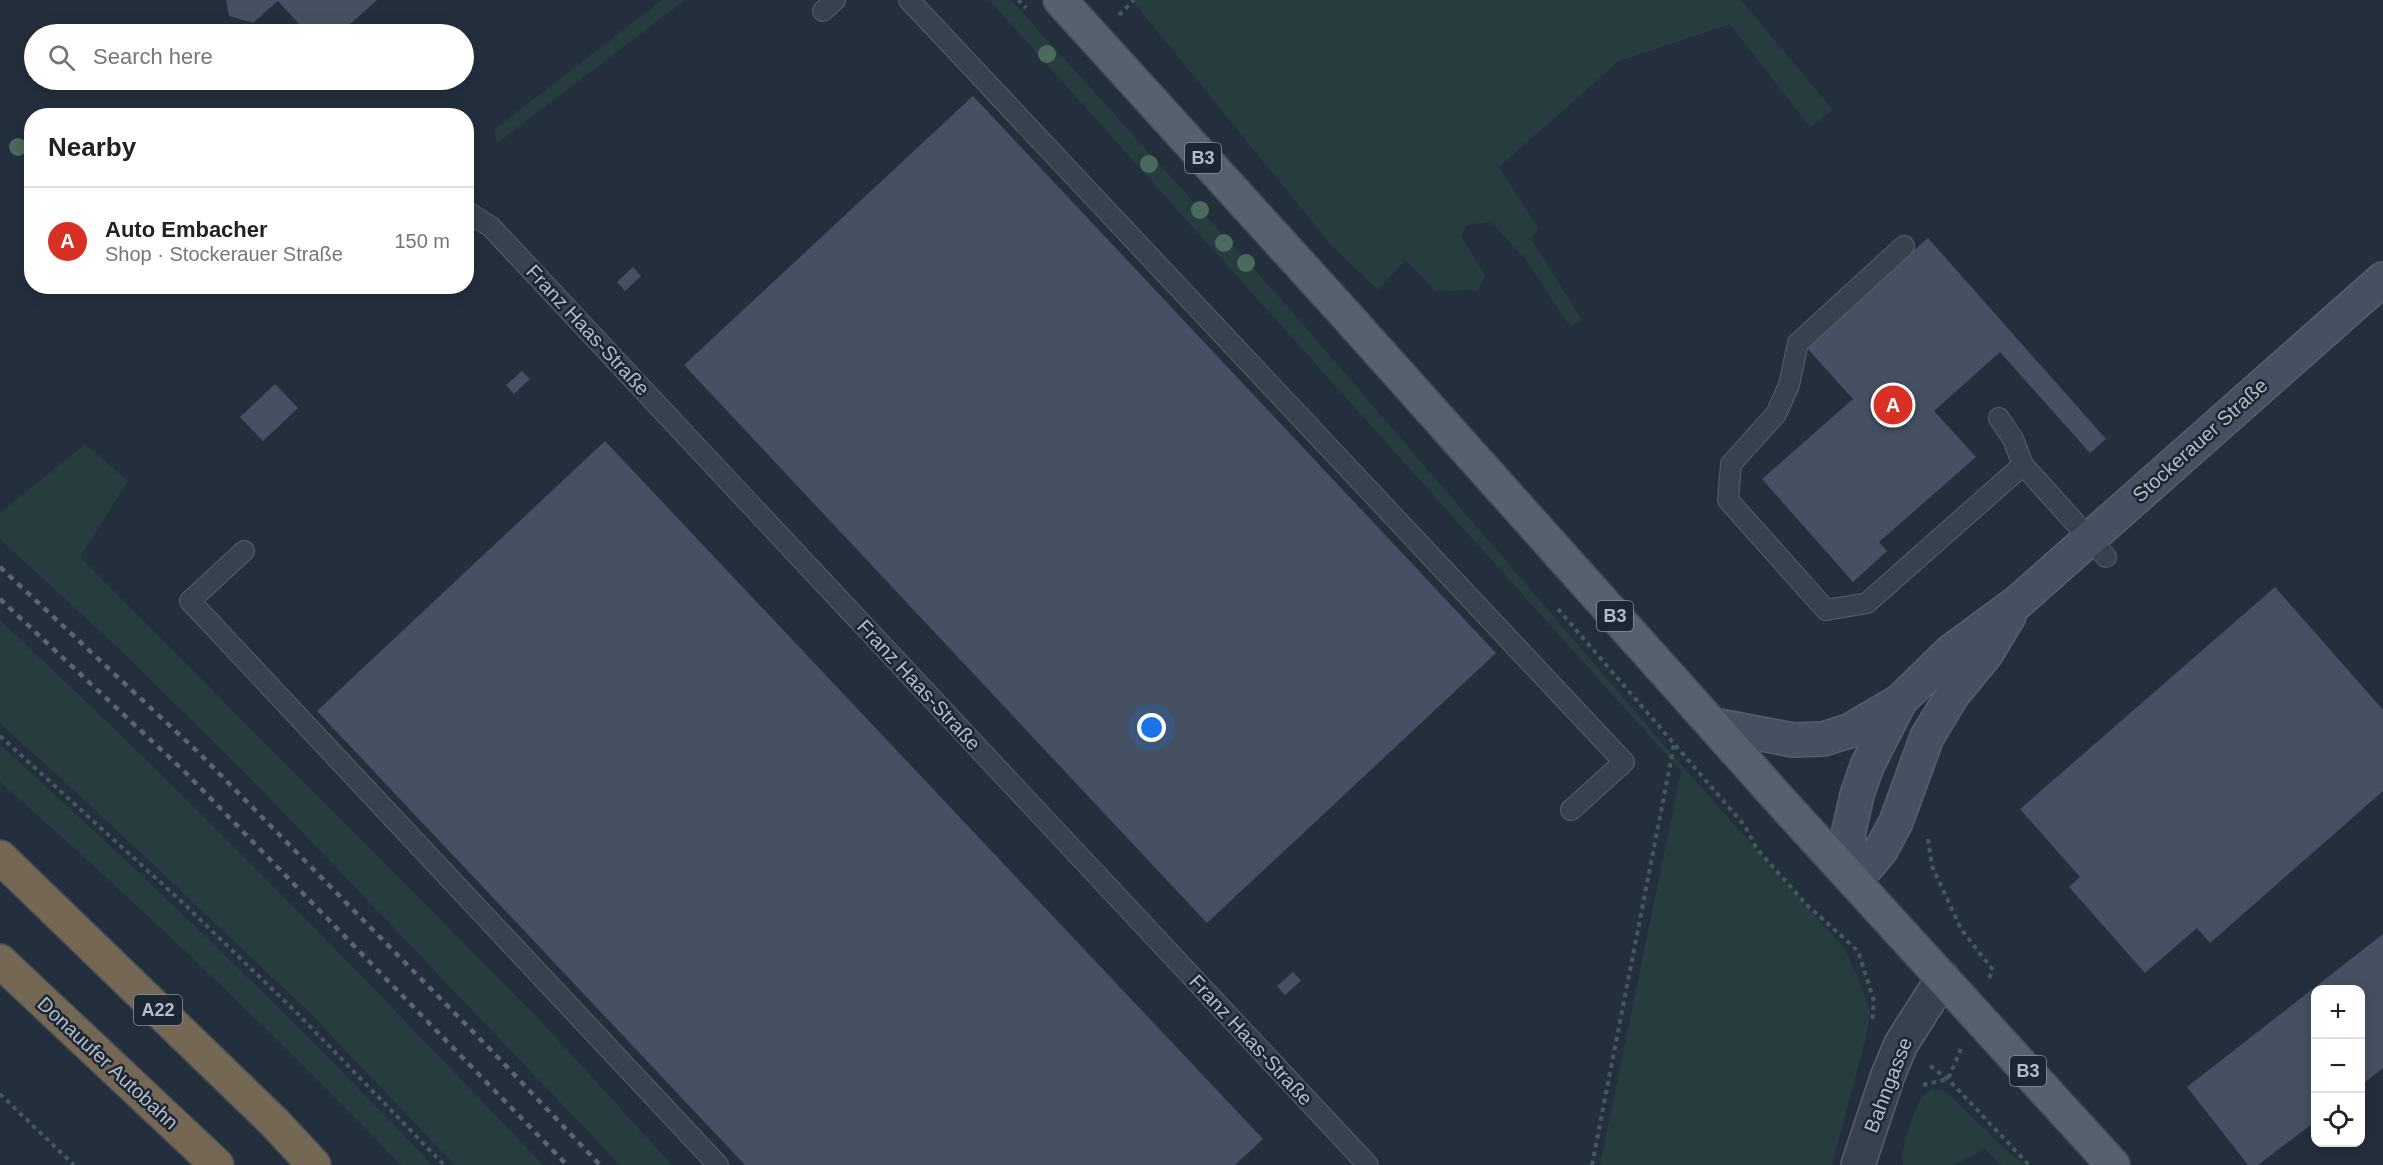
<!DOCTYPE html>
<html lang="en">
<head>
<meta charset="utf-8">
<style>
	body { margin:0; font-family:Arial,sans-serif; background:#f6f6f6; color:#222 }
	.controls { position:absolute; right:18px; bottom:18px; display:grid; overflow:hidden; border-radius:12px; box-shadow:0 3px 15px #0003 }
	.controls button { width:54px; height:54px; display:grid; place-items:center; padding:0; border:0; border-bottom:2px solid #e0e0e0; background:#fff; color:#222; font:30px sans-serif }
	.you { position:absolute; left:1152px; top:728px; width:21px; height:21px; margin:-15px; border:4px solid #fff; border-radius:50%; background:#1a73e8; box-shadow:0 0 0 9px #1a73e833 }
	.badge { display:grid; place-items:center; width:39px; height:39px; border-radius:50%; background:#d93025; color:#fff; font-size:20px; font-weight:700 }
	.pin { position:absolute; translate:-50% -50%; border:3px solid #fff; box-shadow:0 2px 6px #0006 }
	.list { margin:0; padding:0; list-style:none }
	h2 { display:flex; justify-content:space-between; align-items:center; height:78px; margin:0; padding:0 24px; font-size:26px }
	h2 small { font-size:20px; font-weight:400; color:#767676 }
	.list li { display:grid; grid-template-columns:39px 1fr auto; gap:18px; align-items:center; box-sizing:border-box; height:108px; padding:0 24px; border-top:2px solid #e0e0e0 }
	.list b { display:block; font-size:22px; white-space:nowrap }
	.list p { margin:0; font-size:20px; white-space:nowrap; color:#767676 }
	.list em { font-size:20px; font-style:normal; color:#767676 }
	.icon { flex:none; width:33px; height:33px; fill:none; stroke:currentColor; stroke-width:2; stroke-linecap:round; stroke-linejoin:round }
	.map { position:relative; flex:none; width:2383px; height:1165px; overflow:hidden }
	.search { position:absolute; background:#fff; box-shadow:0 3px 15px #0003; left:24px; top:24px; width:450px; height:66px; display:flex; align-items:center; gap:15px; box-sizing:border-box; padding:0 21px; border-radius:33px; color:#767676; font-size:22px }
	.panel { position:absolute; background:#fff; box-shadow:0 3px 15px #0003; left:24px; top:108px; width:450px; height:186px; border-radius:24px }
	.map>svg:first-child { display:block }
	.green { fill:#263c3f }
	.building { fill:#455162 }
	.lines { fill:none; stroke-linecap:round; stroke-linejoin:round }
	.lane-casing { stroke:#565f6c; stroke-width:22 }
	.street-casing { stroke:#565f6c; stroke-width:36 }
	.secondary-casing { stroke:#565f6c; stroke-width:36 }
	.primary-casing { stroke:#414a57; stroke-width:36 }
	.highway-casing { stroke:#434c59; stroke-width:36 }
	.path { stroke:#44595c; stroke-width:4; stroke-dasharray:4.5 4.5; stroke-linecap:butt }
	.lane { stroke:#38414e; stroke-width:20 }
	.street { stroke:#38414e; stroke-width:33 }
	.secondary { stroke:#465061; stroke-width:33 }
	.primary { stroke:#56606e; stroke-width:33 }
	.highway { stroke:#746855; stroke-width:33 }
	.rail { stroke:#5a6575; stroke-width:4.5; stroke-dasharray:6 6; stroke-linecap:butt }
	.tree { fill:#4b6a5d }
	.labels { text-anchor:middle; stroke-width:5; stroke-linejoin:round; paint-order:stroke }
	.shield { fill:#1d2633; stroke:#878f9c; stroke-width:1.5 }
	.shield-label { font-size:18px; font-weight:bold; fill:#b4bcc9 }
	.street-label { font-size:20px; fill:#b4bcc9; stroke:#1d2633 }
</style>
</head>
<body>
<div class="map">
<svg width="2383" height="1165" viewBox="0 0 2383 1165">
	<rect width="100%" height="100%" fill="#242f3e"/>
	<g class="green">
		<polygon points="662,0 685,0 496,144 495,129"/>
		<polygon points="989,0 1011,0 1282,300 1669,751 1844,948 1857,975 1870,1010 1866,1037 1832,1165 1600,1165 1681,771"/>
		<polygon points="1132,0 1741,0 1833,110 1810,127 1730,24 1619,61 1499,167 1538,228 1531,239 1582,320 1570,327 1526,260 1491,222 1467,225 1461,236 1485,275 1478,290 1435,291 1405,260 1378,290 1332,246"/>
		<polygon points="85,444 128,481 80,557 538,1018 672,1165 620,1165 265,793 128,657 0,539 0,513"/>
		<path d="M 0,620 C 187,795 366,979 543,1165 L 455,1165 L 307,1010 L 105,819 L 0,723 Z"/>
		<path d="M 0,745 C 149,879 294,1019 432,1165 L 401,1165 C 272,1032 139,904 0,782 Z"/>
		<path d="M 1932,1090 L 1942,1090 L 1952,1097 L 2010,1154 L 2026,1165 L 2001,1165 L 1985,1149 L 1954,1165 L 1903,1165 C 1899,1153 1913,1111 1921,1099 C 1923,1095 1928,1092 1932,1090 Z"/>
	</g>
	<g class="building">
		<polygon points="226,0 377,0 339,34 308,34 278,1 253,23 229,16"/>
		<polygon points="973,96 1496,653 1207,923 684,365"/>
		<polygon points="1928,238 2106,439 2090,453 2000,352 1934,411 1976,457 1879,542 1887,551 1853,582 1762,479 1853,399 1806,347"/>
		<polygon points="633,267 641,276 625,291 617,282"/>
		<polygon points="522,371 530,379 514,394 506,385"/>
		<polygon points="275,384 298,408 263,441 240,417"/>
		<polygon points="605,441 1263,1139 1235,1165 745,1165 317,711"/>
		<polygon points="2275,587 2383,710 2383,791 2210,943 2197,928 2145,973 2069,887 2080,877 2020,809"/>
		<polygon points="2383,934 2383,1068 2360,1086 2360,990 2316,990 2316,1121 2258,1165 2248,1165 2187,1087"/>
		<polygon points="1293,972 1301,981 1285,995 1277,986"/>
	</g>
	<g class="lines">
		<g class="lane-casing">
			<g id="lane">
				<polyline points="909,0 1624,762 1571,810"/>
				<polyline points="823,11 835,0"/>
				<polyline points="466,211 491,227 1368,1165"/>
				<polyline points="1904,246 1798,343 1789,385 1776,414 1731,464 1728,500 1826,610 1867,603 2023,465 2106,557"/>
				<polyline points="1999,418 2013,439 2023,465"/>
				<polyline points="244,551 190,601 718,1165"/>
			</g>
		</g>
		<g class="street-casing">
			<polyline id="street" points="1858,1165 1888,1075 1901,1044 1943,978"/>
		</g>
		<g class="secondary-casing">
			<g id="secondary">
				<polyline points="1714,725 1793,740 1823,739 1849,731 1900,701 1950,652 2018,602 2383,279"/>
				<polyline points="1855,881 1881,850 1896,822 1927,737 1953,694 1986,654 2009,616"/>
				<polyline points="1855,881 1848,835 1857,795 1867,766 1900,701"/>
			</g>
		</g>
		<g class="primary-casing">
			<polyline id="primary" points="1060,0 1346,315 1787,808 2113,1165"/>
		</g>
		<g class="highway-casing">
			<g id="highway">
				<polyline points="0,857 275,1123 314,1165"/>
				<polyline points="0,961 217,1165"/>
			</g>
		</g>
		<g class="path">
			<polyline points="1018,0 1026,8"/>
			<polyline points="1119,15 1134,0"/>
			<polyline points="1558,609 1745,826 1757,849 1806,904 1858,951 1874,1001 1872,1021"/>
			<polyline points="0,736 182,902 298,1014 444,1165"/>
			<polyline points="1928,839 1932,866 1961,929 1993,970 1989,978"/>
			<polyline points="1930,1066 1948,1079 2029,1165"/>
			<polyline points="1923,1085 1948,1079 1961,1049"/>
			<polyline points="0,1094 74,1165"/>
			<polyline points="1592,1165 1674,745"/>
		</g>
		<use href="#lane" class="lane"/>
		<use href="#street" class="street"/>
		<use href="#secondary" class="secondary"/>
		<use href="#primary" class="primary"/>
		<use href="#highway" class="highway"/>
		<g class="rail">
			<polyline points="0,567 200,754 489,1048 600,1165"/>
			<polyline points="0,599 185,772 567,1165"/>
		</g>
	</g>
	<g class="tree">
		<circle cx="1047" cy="54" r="9"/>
		<circle cx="18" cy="147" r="9"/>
		<circle cx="1149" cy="164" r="9"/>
		<circle cx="1200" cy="210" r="9"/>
		<circle cx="1224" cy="243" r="9"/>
		<circle cx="1246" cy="263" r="9"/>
	</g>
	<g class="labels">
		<g class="shield">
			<rect x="1185" y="143" width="36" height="30" rx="4.5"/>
			<rect x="1597" y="601" width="36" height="30" rx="4.5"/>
			<rect x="134" y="995" width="48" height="30" rx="4.5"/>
			<rect x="2010" y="1056" width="36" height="30" rx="4.5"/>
		</g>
		<g class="shield-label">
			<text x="1203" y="164">B3</text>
			<text x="1615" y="622">B3</text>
			<text x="158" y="1016">A22</text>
			<text x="2028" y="1077">B3</text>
		</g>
		<g class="street-label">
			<text transform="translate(588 330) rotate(47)" y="7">Franz Haas-Straße</text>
			<text transform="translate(2200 440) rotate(-42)" y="7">Stockerauer Straße</text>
			<text transform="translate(919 685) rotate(47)" y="7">Franz Haas-Straße</text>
			<text transform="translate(1251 1040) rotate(47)" y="7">Franz Haas-Straße</text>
			<text transform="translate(108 1063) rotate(43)" y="7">Donauufer Autobahn</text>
			<text transform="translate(1888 1085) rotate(-69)" y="7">Bahngasse</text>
		</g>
	</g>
</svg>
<div class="controls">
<button>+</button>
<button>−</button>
<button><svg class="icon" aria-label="locate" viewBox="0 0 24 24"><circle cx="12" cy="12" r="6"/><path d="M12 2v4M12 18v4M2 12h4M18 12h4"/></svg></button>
</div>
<div class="you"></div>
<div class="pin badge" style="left:1893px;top:405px">A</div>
<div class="search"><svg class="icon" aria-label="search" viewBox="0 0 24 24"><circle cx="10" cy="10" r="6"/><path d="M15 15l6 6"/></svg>Search here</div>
<section class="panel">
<h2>Nearby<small></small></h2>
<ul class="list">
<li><span class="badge">A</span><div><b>Auto Embacher</b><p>Shop · Stockerauer Straße</p></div><em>150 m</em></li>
</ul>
</section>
</div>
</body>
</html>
